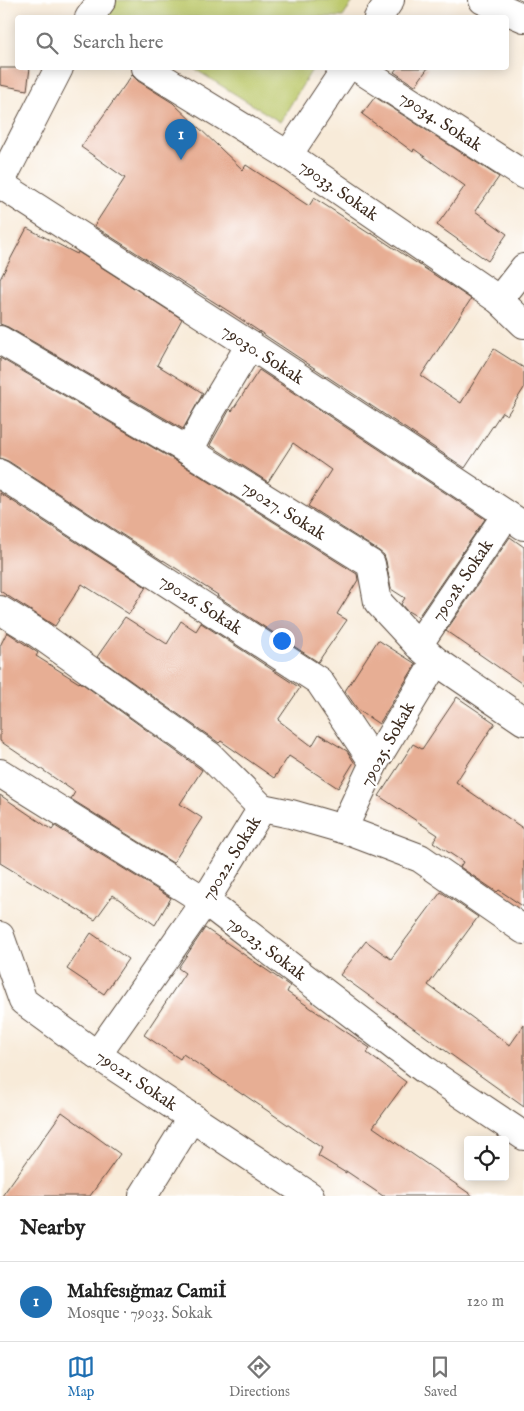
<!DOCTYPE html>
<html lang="en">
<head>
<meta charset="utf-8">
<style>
	body { margin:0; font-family:"IM FELL English",serif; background:#f6f6f6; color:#222 }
	.controls { position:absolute; right:15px; bottom:15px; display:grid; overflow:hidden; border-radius:5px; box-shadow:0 2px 12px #0003 }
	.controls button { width:45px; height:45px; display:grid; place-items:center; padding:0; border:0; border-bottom:1px solid #e0e0e0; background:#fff; color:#222; font:25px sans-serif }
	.you { position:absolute; left:281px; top:640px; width:18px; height:18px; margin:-12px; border:4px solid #fff; border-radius:50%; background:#1a73e8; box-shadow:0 0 0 8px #1a73e833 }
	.badge { display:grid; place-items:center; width:32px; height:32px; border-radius:50%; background:#1f6fb2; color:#fff; font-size:16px; font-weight:700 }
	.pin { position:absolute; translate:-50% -41px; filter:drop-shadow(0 1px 2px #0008) }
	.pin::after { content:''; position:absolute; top:26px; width:18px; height:15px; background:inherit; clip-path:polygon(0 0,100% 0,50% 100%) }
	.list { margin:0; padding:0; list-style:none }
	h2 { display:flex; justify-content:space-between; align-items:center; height:65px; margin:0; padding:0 20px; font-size:21px }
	h2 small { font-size:16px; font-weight:400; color:#767676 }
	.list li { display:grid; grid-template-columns:32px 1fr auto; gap:15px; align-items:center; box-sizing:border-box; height:80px; padding:0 20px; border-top:1px solid #e0e0e0 }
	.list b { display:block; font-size:19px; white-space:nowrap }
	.list p { margin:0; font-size:16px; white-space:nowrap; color:#767676 }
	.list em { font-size:16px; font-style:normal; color:#767676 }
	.icon { flex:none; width:28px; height:28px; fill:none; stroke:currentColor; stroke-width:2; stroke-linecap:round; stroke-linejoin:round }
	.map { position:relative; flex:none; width:524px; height:1196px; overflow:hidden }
	.search { position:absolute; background:#fff; box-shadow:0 2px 12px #0003; left:15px; right:15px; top:15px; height:55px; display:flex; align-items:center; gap:12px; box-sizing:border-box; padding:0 18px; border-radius:5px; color:#767676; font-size:19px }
	.sheet { height:145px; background:#fff }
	nav { display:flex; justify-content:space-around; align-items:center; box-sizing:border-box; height:70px; border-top:1px solid #e0e0e0; background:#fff; font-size:14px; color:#767676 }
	nav a { display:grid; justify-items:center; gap:2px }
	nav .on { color:#1f6fb2 }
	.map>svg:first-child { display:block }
	.green { fill:#bbc769; stroke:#7b7844 }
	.building { fill:#e7ae94 }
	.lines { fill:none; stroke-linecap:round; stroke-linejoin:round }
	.minor-casing { stroke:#57473a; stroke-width:30 }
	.minor { stroke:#fff; stroke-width:28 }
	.labels { text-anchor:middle; stroke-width:4.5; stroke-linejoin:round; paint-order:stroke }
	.street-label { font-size:18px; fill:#3b2a1e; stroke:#fff }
</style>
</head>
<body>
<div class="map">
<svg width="524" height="1196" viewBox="0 0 524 1196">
	<rect width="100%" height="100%" fill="#fff"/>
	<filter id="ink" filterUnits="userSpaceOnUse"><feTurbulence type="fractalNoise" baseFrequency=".02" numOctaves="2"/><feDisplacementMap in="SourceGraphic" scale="10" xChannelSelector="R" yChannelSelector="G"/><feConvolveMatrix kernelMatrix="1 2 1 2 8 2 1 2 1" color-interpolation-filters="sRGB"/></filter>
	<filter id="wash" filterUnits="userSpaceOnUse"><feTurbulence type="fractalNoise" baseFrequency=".0096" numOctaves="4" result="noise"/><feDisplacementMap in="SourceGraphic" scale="20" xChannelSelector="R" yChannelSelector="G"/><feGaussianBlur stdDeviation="1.12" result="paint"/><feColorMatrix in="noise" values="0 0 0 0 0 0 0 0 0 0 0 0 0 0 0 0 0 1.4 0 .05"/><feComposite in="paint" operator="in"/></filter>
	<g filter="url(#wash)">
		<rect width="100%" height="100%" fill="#f8ebd9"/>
		<g class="green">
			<polygon points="116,0 354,0 343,17 112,18 107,14"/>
			<polygon points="193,68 313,68 280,122"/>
		</g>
		<g id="blocks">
			<g class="building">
				<polygon points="0,68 30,68 27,90 0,85"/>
				<polygon points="397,68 428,68 415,86 394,72"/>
				<polygon points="132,75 138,81 173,103 243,170 246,165 309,206 314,198 370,234 371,233 471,299 421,376 461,403 494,349 524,368 524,388 507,415 502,412 465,468 233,314 94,226 125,178 81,147"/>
				<polygon points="375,97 499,177 475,211 507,234 488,261 437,225 465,186 414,149 413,152 362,114"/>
				<polygon points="27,228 77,254 78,252 182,319 157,365 203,393 183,429 8,327 0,324 0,279"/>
				<polygon points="0,358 181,464 357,574 358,580 337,614 347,620 318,662 217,596 218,595 163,560 163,561 8,461 0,458"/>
				<polygon points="259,370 485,519 418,617 406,610 401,604 405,598 391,589 386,561 384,555 379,551 308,506 331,470 293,443 268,482 210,445 230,409 232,411"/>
				<polygon points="0,493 146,587 129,614 82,584 55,626 0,591"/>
				<polygon points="510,537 524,547 524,685 446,631"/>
				<polygon points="125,617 167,644 181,621 196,631 201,623 300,688 278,720 312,746 319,734 347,751 354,762 338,788 289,756 274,778 221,741 219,743 97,657"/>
				<polygon points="7,632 38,653 36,656 79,683 80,682 202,770 180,804 202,818 173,863 71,799 75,792 0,741 0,646"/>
				<polygon points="378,640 416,664 379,724 358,710 345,691"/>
				<polygon points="457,697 495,723 456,782 524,829 524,907 499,890 497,892 460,867 463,862 433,842 438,835 379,796 413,744 422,749"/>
				<polygon points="0,795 52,830 55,826 171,898 155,925 113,895 95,920 0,863"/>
				<polygon points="441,892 478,917 428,985 508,1044 510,1045 524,1025 524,1107 340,975 366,941 391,959"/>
				<polygon points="205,928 290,986 287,992 370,1048 367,1053 406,1082 373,1127 473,1196 383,1196 346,1171 346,1173 318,1156 322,1148 243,1094 243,1095 183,1054 180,1059 144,1035 185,973 178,968"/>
				<polygon points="91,933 128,959 104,994 67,969"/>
				<polygon points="62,1112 120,1154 90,1196 2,1196"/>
			</g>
		</g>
	</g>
	<g filter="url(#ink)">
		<use href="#blocks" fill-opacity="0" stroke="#57473a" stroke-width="1"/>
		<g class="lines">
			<g class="minor-casing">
				<g id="minor">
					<polyline points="483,0 524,18"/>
					<polyline points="89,18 102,0"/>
					<polyline points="378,18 390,0"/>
					<polyline points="146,68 288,155 499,300 524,324"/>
					<polyline points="358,68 524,175"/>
					<polyline points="288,155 346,68"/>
					<polyline points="0,183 59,68"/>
					<polyline points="0,184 250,345 524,526"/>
					<polyline points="499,300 524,268"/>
					<polyline points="0,340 189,451 371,564 378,602 418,645 436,661 524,721"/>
					<polyline points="189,451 205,420 250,345"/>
					<polyline points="0,474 319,681 374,763"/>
					<polyline points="0,610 33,630 210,756 262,808 205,901 97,1055"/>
					<polyline points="418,645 506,515"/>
					<polyline points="0,773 205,901 424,1069 524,1136"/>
					<polyline points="262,808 291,814 343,829 420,858 524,930"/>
					<polyline points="343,829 374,763 436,661"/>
					<polyline points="0,936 23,1001 97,1055 310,1196"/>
					<polyline points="143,1196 192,1117"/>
				</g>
			</g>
			<use href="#minor" class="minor"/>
		</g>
	</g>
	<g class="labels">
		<g class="street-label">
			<text transform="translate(441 121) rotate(33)" y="6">79034. Sokak</text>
			<text transform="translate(339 190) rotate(35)" y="6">79033. Sokak</text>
			<text transform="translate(263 354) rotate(33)" y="6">79030. Sokak</text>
			<text transform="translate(284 510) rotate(32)" y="6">79027. Sokak</text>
			<text transform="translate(462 580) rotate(-56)" y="6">79028. Sokak</text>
			<text transform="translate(201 604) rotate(33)" y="6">79026. Sokak</text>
			<text transform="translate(387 744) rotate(-61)" y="6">79025. Sokak</text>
			<text transform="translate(231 858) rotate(-58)" y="6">79022. Sokak</text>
			<text transform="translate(267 948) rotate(37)" y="6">79023. Sokak</text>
			<text transform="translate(137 1080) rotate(34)" y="6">79021. Sokak</text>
		</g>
	</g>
</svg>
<div class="controls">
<button><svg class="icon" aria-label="locate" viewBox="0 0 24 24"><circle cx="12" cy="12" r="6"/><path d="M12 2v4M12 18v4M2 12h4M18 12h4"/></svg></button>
</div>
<div class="you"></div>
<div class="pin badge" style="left:181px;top:160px">1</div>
<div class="search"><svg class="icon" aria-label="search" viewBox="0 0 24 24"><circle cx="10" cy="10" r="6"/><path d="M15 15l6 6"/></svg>Search here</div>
</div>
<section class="sheet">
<h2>Nearby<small></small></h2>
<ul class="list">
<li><span class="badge">1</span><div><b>Mahfesığmaz Camiİ</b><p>Mosque · 79033. Sokak</p></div><em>120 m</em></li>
</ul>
</section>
<nav>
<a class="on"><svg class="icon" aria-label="map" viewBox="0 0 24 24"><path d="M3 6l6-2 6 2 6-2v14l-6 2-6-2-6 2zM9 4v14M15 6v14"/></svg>Map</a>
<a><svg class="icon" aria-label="directions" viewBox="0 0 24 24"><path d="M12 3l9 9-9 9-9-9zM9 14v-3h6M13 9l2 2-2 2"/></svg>Directions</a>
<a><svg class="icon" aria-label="saved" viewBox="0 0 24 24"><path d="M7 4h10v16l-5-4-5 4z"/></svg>Saved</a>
</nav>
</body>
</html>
